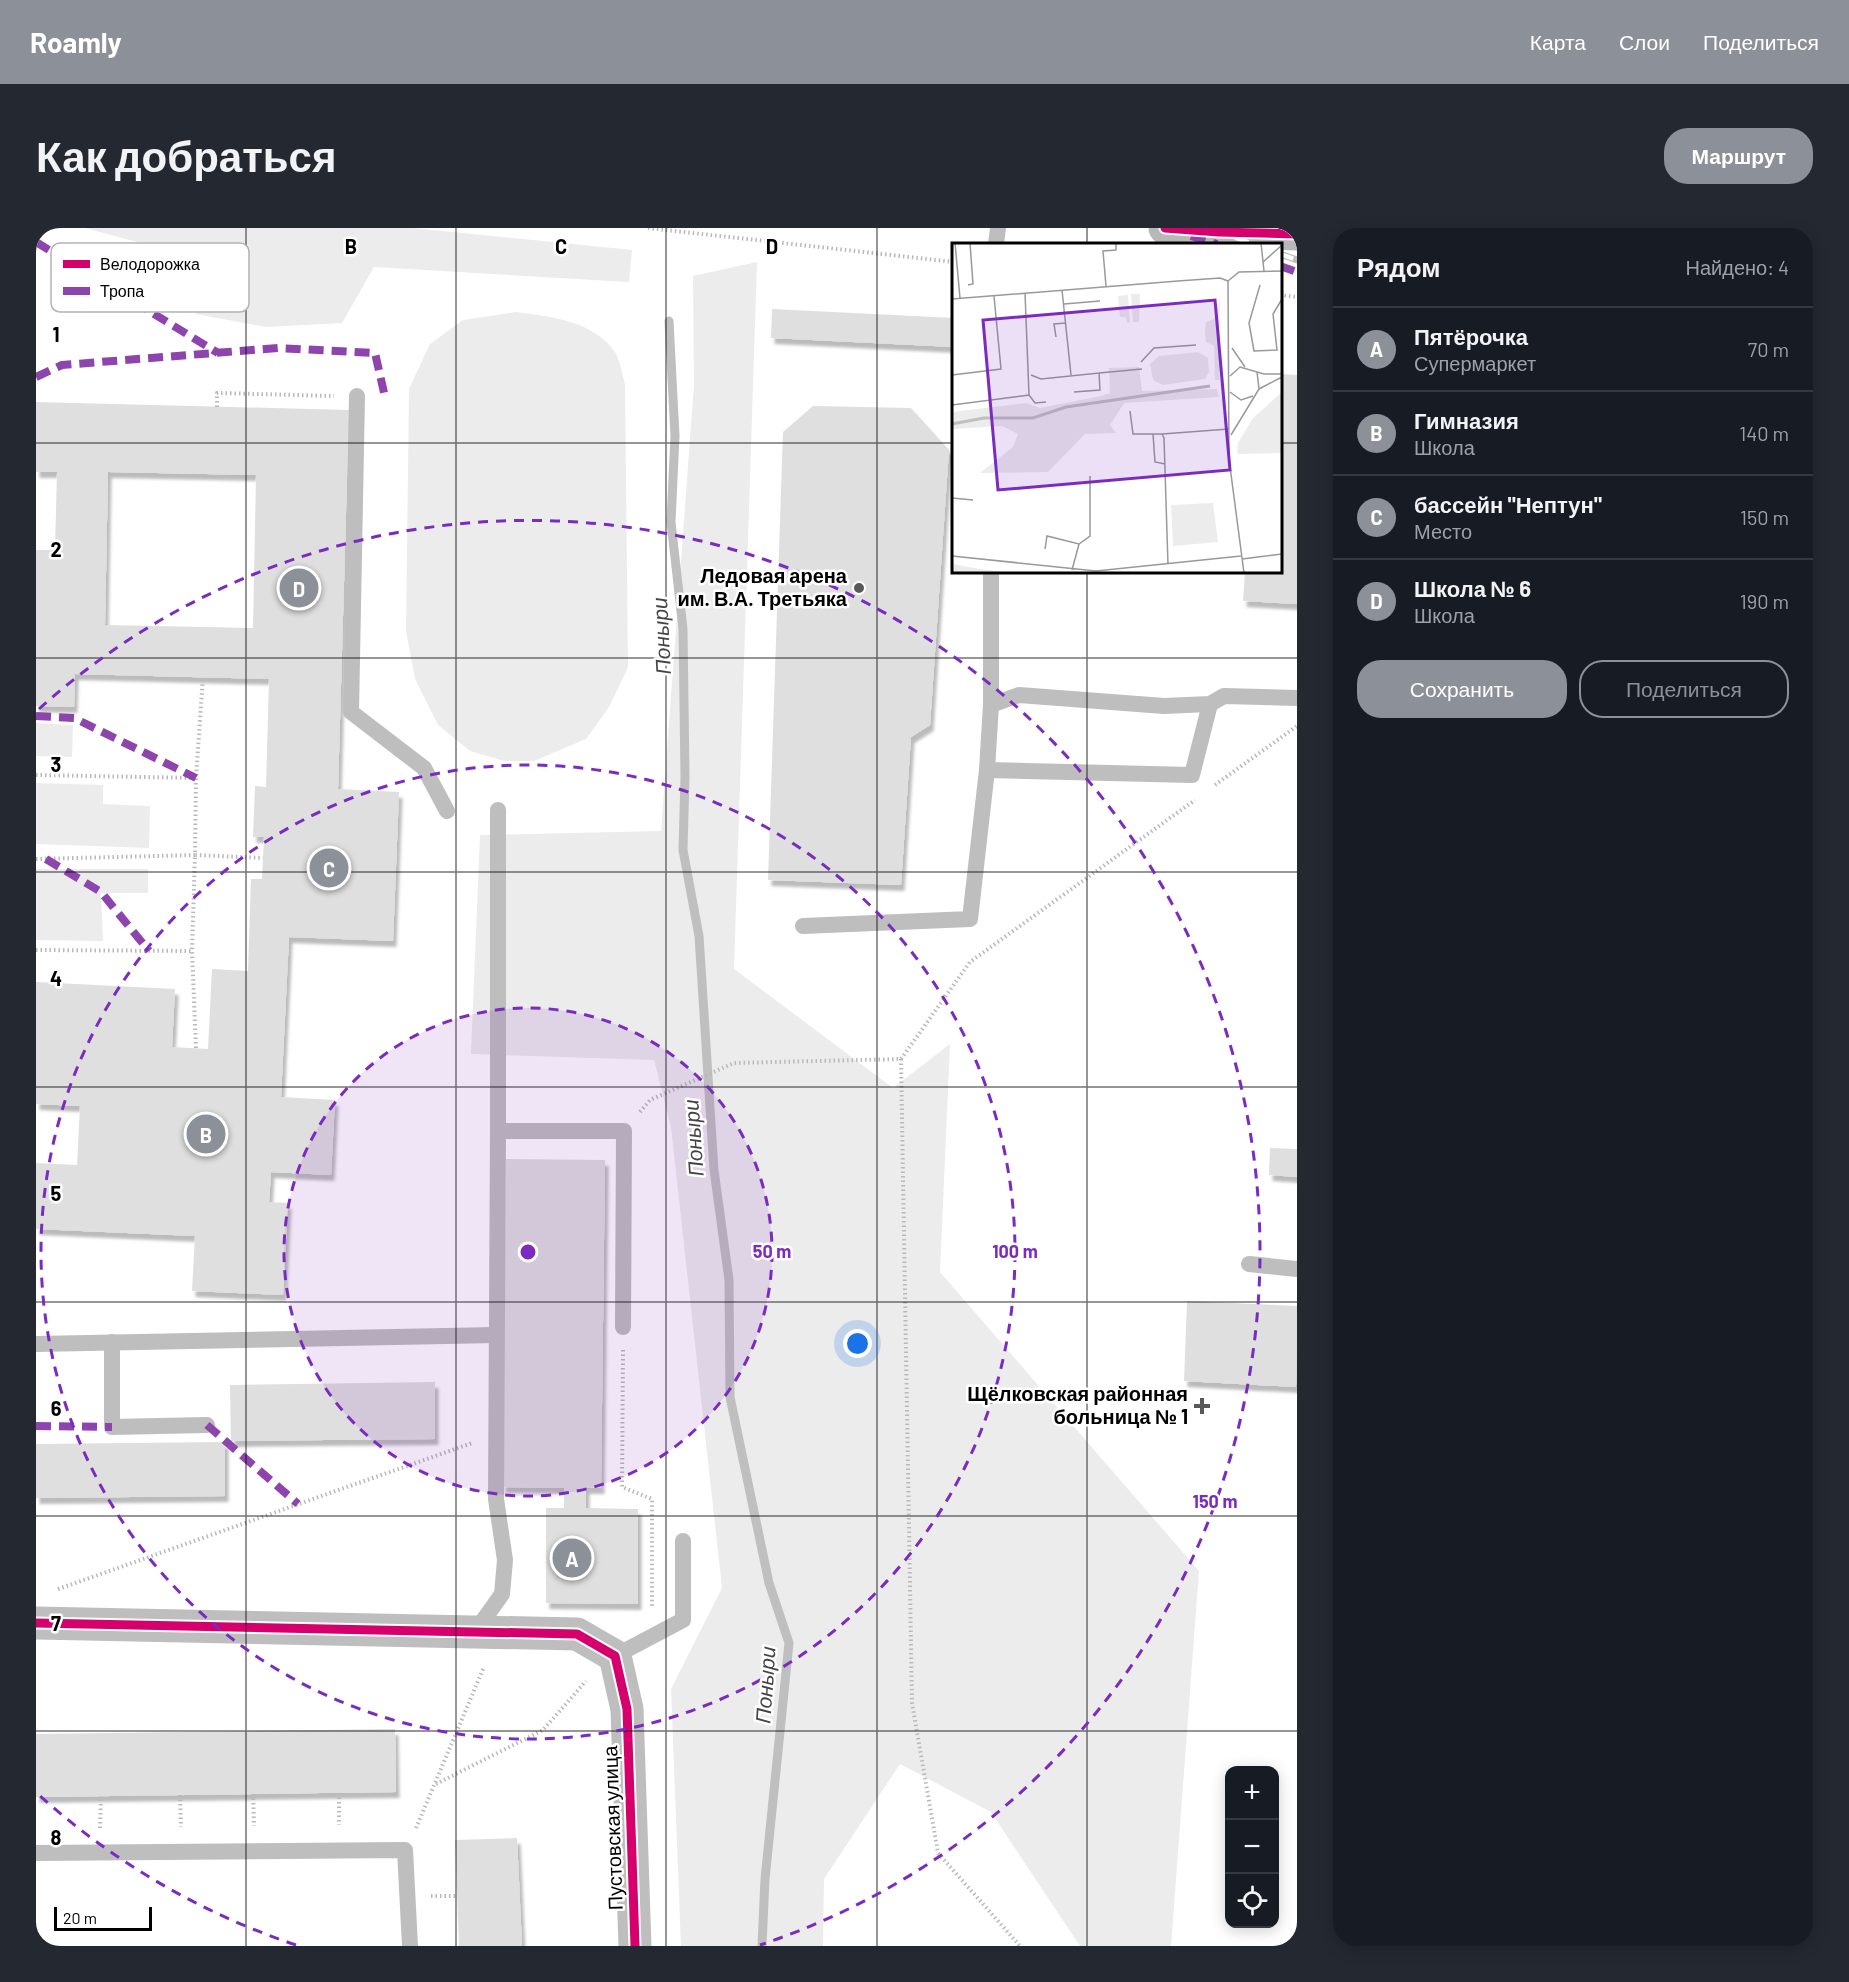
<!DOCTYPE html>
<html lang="ru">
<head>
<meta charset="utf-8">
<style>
	body { margin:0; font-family:Barlow,sans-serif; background:#242831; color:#f1f3f6 }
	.controls { position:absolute; right:18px; bottom:18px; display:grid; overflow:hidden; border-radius:12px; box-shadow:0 3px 15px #0003 }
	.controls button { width:54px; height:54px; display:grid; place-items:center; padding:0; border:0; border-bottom:2px solid #363941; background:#171b24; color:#f1f3f6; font:30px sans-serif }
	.scale { position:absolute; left:18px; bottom:15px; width:98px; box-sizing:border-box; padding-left:6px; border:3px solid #000; border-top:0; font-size:16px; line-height:21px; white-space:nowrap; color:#000; -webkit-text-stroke:4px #fff; paint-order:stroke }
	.you { position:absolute; left:822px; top:1116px; width:21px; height:21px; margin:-15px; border:4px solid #fff; border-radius:50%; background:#1a73e8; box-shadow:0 0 0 9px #1a73e833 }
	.badge { display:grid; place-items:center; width:39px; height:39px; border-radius:50%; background:#8c9099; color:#fff; font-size:20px; font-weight:700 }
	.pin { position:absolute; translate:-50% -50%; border:3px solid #fff; box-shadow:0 2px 6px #0006 }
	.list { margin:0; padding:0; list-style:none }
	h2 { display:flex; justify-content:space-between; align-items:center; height:78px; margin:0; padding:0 24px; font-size:26px }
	h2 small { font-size:20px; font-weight:400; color:#9ea1a6 }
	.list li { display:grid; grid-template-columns:39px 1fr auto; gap:18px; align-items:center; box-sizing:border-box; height:84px; padding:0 24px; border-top:2px solid #363941 }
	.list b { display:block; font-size:22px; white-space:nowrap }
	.list p { margin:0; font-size:20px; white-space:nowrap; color:#9ea1a6 }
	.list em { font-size:20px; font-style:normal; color:#9ea1a6 }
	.actions { display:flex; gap:12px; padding:18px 24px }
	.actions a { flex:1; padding:14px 0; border:2px solid #8c9099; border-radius:24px; text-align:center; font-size:21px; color:#8c9099 }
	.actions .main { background:#8c9099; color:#fff }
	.icon { flex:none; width:33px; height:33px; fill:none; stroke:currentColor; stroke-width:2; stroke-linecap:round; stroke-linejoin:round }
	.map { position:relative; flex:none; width:1261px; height:1718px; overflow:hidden; border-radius:24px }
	header { display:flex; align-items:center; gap:36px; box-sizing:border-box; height:84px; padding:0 30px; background:#8c9099; color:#fff }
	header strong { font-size:28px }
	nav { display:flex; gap:33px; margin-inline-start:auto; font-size:21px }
	.intro { display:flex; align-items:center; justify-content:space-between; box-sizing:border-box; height:144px; padding:0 36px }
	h1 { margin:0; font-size:42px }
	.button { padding:15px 27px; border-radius:24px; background:#8c9099; color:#fff; font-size:21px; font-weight:700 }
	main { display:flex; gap:36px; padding:0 36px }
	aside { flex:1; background:#171b24; border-radius:24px; box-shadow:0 3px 15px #0003 }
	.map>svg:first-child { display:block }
	.green { fill:#ececec }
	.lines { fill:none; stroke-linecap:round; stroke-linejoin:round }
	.stream { stroke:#bfbfbf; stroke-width:9 }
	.building { fill:#dfdfdf; fill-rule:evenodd; filter:url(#shadow) }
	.path { stroke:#b9b9b9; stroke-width:4; stroke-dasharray:1.5 3; stroke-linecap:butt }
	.lane { stroke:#bebebe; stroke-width:16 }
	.street { stroke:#bebebe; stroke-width:33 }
	.secondary { stroke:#b8b8b8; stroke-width:33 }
	.rail-casing { stroke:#bebebe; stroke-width:7 }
	.rail { stroke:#fff; stroke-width:4.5; stroke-dasharray:14; stroke-linecap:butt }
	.quiet { stroke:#8e44ad; stroke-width:8; stroke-dasharray:15 8; stroke-linecap:butt }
	.cycleway-casing { stroke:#fff; stroke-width:13 }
	.cycleway { stroke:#d6006c; stroke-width:9 }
	.grid { fill:none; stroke:#000; stroke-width:1.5; stroke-opacity:0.55 }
	.ring { fill:none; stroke:#7b2cbf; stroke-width:3; stroke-dasharray:10 8 }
	.poi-dot { fill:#595959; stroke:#fff; stroke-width:2 }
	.labels { text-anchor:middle; stroke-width:5; stroke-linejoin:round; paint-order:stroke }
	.poi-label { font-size:20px; font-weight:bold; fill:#000; stroke:#fff; text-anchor:end }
	.street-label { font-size:20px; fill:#000; stroke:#fff }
	.water-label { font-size:21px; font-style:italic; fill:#444; stroke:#fff }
	.inset-river { fill:none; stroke:#bfbfbf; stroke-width:3 }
	.inset-road { fill:none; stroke:#999; stroke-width:1.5 }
	.view { fill:#7b2cbf; fill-opacity:0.15; stroke:#7b2cbf; stroke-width:3 }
	.inset-edge { fill:none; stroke:#000; stroke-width:3 }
	.key { fill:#fff; stroke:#b2b2b2; stroke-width:1.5 }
	.key-label { font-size:16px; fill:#000 }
	.grid-label { font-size:20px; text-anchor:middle; font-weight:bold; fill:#000; stroke:#fff; stroke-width:5; stroke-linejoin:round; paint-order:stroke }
	.centre { fill:#7b2cbf; stroke:#fff; stroke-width:3 }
	.ring-label { font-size:18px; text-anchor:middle; font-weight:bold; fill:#7b2cbf; stroke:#fff; stroke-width:5; stroke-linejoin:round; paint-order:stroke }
</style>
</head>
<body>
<header>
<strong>Roamly</strong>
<nav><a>Карта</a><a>Слои</a><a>Поделиться</a></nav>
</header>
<div class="intro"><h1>Как добраться</h1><a class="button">Маршрут</a></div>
<main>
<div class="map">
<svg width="1261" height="1718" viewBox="0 0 1261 1718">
	<defs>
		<filter id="shadow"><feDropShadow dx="3.5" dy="6" stdDeviation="1.5" flood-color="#0004"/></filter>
	</defs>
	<rect width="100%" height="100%" fill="#fff"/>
	<g class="green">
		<polygon points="49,0 376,0 596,22 593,54 338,39 306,95 230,99 160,86 138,24"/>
		<polygon points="721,34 698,741 857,860 914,816 904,1044 1163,1343 1135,1718 1044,1718 955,1584 864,1536 788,1651 787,1718 645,1718 635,1461 686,1360 635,899 618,832 435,826 444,607 625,603 658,157 657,48"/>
		<path d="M 480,84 C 515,89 556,92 579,124 C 584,132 586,146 589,156 L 592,439 L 573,479 L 550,511 L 498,533 L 468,533 L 434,523 L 402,497 L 379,451 L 370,403 L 373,161 L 394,116 L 427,92 Z"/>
		<polygon points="0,495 37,497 36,529 0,528"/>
		<polygon points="0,555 67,557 67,576 114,578 113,620 0,616"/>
		<polygon points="0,641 112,641 112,665 65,665 67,713 0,712"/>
	</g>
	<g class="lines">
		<polyline class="stream" points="633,93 639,208 635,294 647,401 649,549 647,622 663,708 678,942 693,1052 694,1169 733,1355 753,1415 729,1651 726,1718"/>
	</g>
	<g class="building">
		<polygon points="736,81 918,90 918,119 735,110"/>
		<polygon points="1244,146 1261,147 1261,376 1207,373 1209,344 1244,344"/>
		<path d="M 0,174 L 313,182 L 302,561 L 363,564 L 357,713 L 253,709 L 245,869 L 299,872 L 295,947 L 235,944 L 233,974 L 252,975 L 247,1067 L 156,1063 L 159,1008 L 0,1001 L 0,935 L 41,937 L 44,878 L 0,876 L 0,754 L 139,761 L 136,819 L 172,821 L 176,741 L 212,743 L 215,651 L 226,651 L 228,609 L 217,609 L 219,558 L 230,559 L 233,451 L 39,446 L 38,479 L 0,478 L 0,322 L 19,322 L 21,244 L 0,244 ZM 72,244 L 220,247 L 217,400 L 69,397 Z"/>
		<polygon points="777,178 875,180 913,222 894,497 875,509 865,657 732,652 747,204"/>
		<polygon points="1234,920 1261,921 1261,949 1233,947"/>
		<polygon points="470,931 569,932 565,1260 550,1260 550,1280 602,1281 602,1376 510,1375 510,1280 528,1280 528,1260 466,1259"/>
		<polygon points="1151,1073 1261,1078 1260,1159 1148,1153"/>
		<polygon points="399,1154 399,1211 195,1213 194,1157"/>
		<polygon points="189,1214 189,1268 0,1270 0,1216"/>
		<polygon points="359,1501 360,1564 0,1569 0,1506"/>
		<polygon points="481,1610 486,1718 423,1718 419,1612"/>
	</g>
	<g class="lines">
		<g class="path">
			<polyline points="612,0 918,34"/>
			<polyline points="1244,67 1261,69"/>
			<polyline points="181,179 181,165 298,168"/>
			<polyline points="0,547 160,550"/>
			<polyline points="1179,557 1261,498"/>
			<polyline points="0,631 159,627 160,550 167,449"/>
			<polyline points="0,722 156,723"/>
			<polyline points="160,820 156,723 159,627 227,630"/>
			<polyline points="865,831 876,1475 902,1625 984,1718"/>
			<polyline points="604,884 614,872 698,835 865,831 934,734 1159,572"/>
			<polyline points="587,1122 586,1259 616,1271 616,1379"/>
			<polyline points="22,1361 436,1215"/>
			<polyline points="400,1556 507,1502 550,1453"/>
			<polyline points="303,1565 303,1597"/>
			<polyline points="217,1566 218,1598"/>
			<polyline points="144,1567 145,1599"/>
			<polyline points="64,1600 65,1568"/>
			<polyline points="380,1600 448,1439"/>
			<polyline points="395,1668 421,1668"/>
		</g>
		<g class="lane">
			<polyline points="960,16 962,0"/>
			<polyline points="321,168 315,484 388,540 411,583"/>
			<polyline points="955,344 955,477"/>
			<polyline points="951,542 1156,547 1174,476"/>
			<polyline points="767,698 934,691 951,542 955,477 983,467 1128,478 1174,476 1188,468 1261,470"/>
			<polyline points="462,903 462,582"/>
			<polyline points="1213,1036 1261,1041"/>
			<polyline points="76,1114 76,1199 171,1197"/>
			<polyline points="0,1116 460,1107"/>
			<polyline points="439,1404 466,1366 469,1332 460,1271 462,903 588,903 587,1099"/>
			<polyline points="579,1428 647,1392 647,1313"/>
			<polyline points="0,1625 369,1622 374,1718"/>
		</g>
		<polyline class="street" points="0,1395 541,1406 579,1428 591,1481 599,1718"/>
		<polyline class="secondary" points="1129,0 1183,4 1261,6"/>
		<g class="rail-casing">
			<g id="rail">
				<polyline points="1173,0 1217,16"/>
				<polyline points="1244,26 1261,32"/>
			</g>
		</g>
		<use href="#rail" class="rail"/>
		<g class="quiet">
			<polyline points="1155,8 1181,16"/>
			<polyline points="0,14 182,125"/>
			<polyline points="1244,38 1261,44"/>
			<polyline points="0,149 26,137 242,120 339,125 349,169"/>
			<polyline points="0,488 38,490 160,550"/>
			<polyline points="10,631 65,664 113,723"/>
			<polyline points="171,1197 262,1276"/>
			<polyline points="0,1198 76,1199"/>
		</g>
		<g class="cycleway-casing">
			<g id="cycleway">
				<polyline points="1129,0 1183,4 1261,6"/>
				<polyline points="0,1395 541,1406 579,1428 591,1481 599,1718"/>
			</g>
		</g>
		<use href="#cycleway" class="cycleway"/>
	</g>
	<path class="grid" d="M 210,0 L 210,1718M 420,0 L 420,1718M 630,0 L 630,1718M 841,0 L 841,1718M 1051,0 L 1051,16M 0,215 L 918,215M 1244,215 L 1261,215M 1051,344 L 1051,1718M 0,430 L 1261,430M 0,644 L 1261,644M 0,859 L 1261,859M 0,1074 L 1261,1074M 0,1288 L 1261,1288M 0,1503 L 1261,1503"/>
	<circle cx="492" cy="1024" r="244" fill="#7b2cbf" fill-opacity=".12"/>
	<g class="ring">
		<circle cx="492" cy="1024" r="244"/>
		<circle cx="492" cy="1024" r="487"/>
		<path d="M260 1717A731 731 0 0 1 3 1567M3 481A731 731 0 1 1 724 1717"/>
	</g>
	<g class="poi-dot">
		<circle cx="823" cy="360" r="6"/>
		<path d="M1163 1169h6v6h6v6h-6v6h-6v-6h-6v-6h6z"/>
	</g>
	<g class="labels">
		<g class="poi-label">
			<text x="811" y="355">Ледовая арена<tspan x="811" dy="23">им. В.А. Третьяка</tspan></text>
			<text x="1152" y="1173">Щёлковская районная<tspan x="1152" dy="23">больница № 1</tspan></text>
		</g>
		<g class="street-label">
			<text transform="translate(577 1600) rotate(-92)" y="7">Пустовская улица</text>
		</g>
		<g class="water-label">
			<text transform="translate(626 408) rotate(-93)" y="7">Поныри</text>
			<text transform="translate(658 910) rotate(-94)" y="7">Поныри</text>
			<text transform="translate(730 1457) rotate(-86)" y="7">Поныри</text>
		</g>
	</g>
	<g transform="translate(916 15)">
		<rect width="330" height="330" fill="#fff"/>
		<path d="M 179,51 L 188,51 L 187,79 L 181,79 ZM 176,52 L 178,79 L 175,80 L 174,74 L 168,74 L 166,53 ZM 268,55 L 267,137 L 263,137 L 262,103 L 254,99 L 253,89 L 254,79 L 262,76 ZM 246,109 L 256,115 L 257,129 L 253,136 L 211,142 L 201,137 L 198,121 L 207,113 ZM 187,124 L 190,148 L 265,146 L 267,154 L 172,160 L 158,182 L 164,190 L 133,191 L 96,229 L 28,230 L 61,204 L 66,191 L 50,183 L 0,186 L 0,169 L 74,160 L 88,165 L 149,153 L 158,150 L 157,125 ZM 330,149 L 330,210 L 285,211 L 286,200 L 301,175 ZM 261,260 L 266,299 L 221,303 L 219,262 ZM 0,321 L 28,326 L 57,330 L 0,330 Z" fill="#ececec"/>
		<path class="inset-river" d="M 0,181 L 32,175 L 81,175 L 114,164 L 258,143"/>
		<path class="inset-road" d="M 3,0 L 8,55M 309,0 L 312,28M 311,19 L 330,2M 276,38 L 277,216 L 292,330M 276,38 L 287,29 L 330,28M 16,42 L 21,41 L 18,0M 308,42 L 297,80 L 302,108 L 325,107 L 321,71 L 330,56M 154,43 L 151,8 L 164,7 L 164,0M 110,47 L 119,132M 0,56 L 226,38 L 268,35 L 276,38M 112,61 L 148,58M 104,94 L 102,81 L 114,80M 280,105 L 293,124M 189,119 L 202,105 L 244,102M 147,130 L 190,126M 0,132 L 49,126 L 42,53M 79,132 L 89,136 L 147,130 L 148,147 L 122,149M 278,133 L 288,124 L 312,131 L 330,131M 307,146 L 330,134M 278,149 L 289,157 L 301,153M 77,152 L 83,160 L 94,159M 0,162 L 77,152 L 73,50M 178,168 L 181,191 L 210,191 L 212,195 L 216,322M 201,191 L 203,219 L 213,221M 210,191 L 277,186M 279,192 L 307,146 L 305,129M 0,255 L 21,257M 93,306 L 95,293 L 127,301 L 138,293 L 138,233M 0,313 L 144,328 L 289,313M 290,316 L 330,311M 120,327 L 127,301"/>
		<path class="view" d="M 263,57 L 278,227 L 46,247 L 31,77 Z"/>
		<rect width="330" height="330" class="inset-edge"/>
	</g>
	<rect x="15" y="15" width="198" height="69" rx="9" class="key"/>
	<rect x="27" y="32" width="27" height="8" fill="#d6006c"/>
	<rect x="27" y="59" width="27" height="8" fill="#8e44ad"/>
	<g class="key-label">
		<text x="64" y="42">Велодорожка</text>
		<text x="64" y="69">Тропа</text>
	</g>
	<g class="grid-label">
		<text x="315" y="26">B</text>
		<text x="525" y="26">C</text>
		<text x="736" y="26">D</text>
		<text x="20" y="114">1</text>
		<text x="20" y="329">2</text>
		<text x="20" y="544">3</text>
		<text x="20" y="758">4</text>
		<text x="20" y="973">5</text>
		<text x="20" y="1188">6</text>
		<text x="20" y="1403">7</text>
		<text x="20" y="1617">8</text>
	</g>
	<circle cx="492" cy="1024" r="9" class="centre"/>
	<g class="ring-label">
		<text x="736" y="1030">50 m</text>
		<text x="979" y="1030">100 m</text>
		<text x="1179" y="1280">150 m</text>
	</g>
</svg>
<div class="controls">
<button>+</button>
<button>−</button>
<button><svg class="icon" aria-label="locate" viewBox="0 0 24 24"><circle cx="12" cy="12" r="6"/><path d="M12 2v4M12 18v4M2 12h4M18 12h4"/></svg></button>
</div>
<div class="scale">20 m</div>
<div class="you"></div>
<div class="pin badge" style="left:536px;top:1330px">A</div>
<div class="pin badge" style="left:170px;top:906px">B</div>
<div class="pin badge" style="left:293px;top:640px">C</div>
<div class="pin badge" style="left:263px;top:360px">D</div>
</div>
<aside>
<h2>Рядом<small>Найдено: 4</small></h2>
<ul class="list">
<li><span class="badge">A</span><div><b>Пятёрочка</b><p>Супермаркет</p></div><em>70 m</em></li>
<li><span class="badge">B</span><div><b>Гимназия</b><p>Школа</p></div><em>140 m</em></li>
<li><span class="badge">C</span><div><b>бассейн &quot;Нептун&quot;</b><p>Место</p></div><em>150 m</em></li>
<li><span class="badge">D</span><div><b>Школа № 6</b><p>Школа</p></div><em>190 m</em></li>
</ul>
<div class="actions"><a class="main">Сохранить</a><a>Поделиться</a></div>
</aside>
</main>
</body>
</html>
